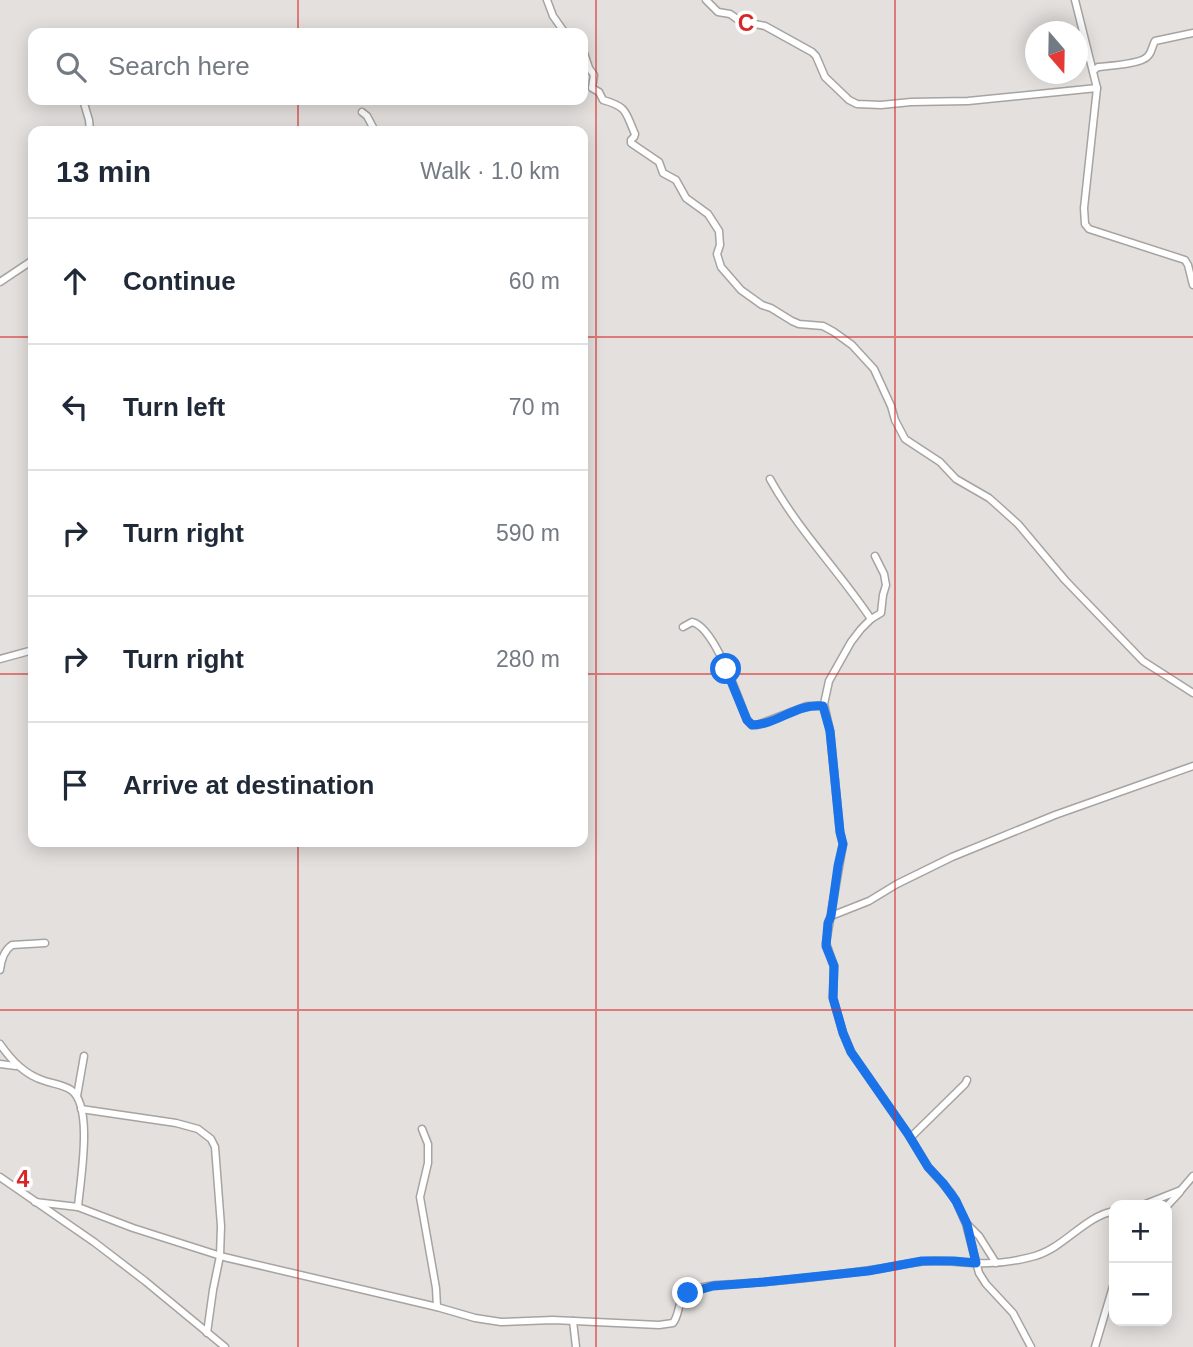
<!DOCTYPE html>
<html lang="en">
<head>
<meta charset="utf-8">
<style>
	body { margin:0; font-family:Helvetica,sans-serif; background:#f2f2f3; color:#1f2937 }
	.controls { position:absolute; right:21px; bottom:21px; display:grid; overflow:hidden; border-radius:14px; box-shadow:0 4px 18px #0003 }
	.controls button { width:63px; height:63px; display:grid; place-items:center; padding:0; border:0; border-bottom:2px solid #e0e1e3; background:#fff; color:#1f2937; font:35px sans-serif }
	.compass { position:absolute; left:1025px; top:21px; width:63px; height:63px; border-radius:50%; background:#fff; box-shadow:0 4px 18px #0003; rotate:160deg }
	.stop { position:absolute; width:21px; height:21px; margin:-16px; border:5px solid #1a73e8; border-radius:50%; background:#fff }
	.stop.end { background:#1a73e8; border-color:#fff; box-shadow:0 2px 7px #0008 }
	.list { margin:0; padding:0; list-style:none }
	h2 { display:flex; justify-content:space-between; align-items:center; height:91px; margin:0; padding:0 28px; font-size:30px }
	h2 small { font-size:23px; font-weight:400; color:#747a83 }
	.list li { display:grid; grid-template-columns:46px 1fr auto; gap:21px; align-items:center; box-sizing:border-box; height:126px; padding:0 28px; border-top:2px solid #e0e1e3 }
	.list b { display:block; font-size:26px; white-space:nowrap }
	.list em { font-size:23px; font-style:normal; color:#747a83 }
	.icon { flex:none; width:38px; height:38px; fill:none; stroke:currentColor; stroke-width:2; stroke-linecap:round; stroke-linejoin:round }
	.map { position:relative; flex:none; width:1193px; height:1347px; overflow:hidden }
	.search { position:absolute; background:#fff; box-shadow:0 4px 18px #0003; left:28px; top:28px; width:560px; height:77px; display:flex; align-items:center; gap:18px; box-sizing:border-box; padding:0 24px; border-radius:14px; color:#747a83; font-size:26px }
	.panel { position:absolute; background:#fff; box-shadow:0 4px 18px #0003; left:28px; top:126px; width:560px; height:721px; border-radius:14px }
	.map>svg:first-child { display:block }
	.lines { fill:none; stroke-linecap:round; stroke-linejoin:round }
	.street-casing { stroke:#a7a3a0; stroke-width:9 }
	.street { stroke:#fff; stroke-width:6 }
	.route { stroke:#1a73e8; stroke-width:9 }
	.grid { fill:none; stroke:#d62828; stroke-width:2; stroke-opacity:0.55 }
	.grid-label { font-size:23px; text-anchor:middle; font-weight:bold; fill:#d62828; stroke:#fff; stroke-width:7; stroke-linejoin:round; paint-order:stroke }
</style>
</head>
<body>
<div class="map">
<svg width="1193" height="1347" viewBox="0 0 1193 1347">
	<rect width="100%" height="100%" fill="#e4e0dd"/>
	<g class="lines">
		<g class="street-casing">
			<g id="street">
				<polyline points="547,0 553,16 565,33"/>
				<polyline points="706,0 718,12 730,14 740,21 765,26 812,52 816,56 825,77 849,100 857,104 881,105 911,102 968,101 1097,88"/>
				<polyline points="1075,0 1097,88 1084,208 1085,224 1089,229 1185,260 1188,265 1193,285"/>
				<path d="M 583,50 L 589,68 L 594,75 L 592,88 L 599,92 L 603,100 C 628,107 625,112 635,134 L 634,137 L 631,140 L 631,143 L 659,162 L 663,173 L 676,180 L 686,198 L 708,214 L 719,231 L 720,245 L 717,254 L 721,267 L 741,290 L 762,305 L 771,308 L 792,321 L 799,324 L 823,326 L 834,332 L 852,345 L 874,369 L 891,406 L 895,420 L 905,439 L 940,462 L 956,479 L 989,498 L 998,506 L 1018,524 L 1065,580 L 1143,661 L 1193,693"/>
				<path d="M 1093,71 L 1098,67 C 1109,66 1142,64 1148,56 C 1152,52 1152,46 1155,41 L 1193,33"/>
				<polyline points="83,100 89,120 90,131"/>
				<polyline points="362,112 367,116 375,131"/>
				<polyline points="0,282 33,260"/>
				<path d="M 770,479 C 798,530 839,571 871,619"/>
				<polyline points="875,556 884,574 886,585 883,595 881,613 871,619 861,629 851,642 829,681 824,704 830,731 840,832 843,844 826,943 834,966 833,998 843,1033 851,1052 908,1134 928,1167 951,1193 956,1201 966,1224 979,1273 986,1284 1013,1313 1031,1347"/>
				<path d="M 683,627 L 692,622 C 715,627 738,698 747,720 L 752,725 L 757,725 L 807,706 L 823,706"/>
				<polyline points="0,659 33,650"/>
				<polyline points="831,916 869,901 897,884 952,857 1055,815 1193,766"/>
				<path d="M 0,970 C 1,961 3,951 12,945 L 45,943"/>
				<path d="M 0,1044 C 12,1061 25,1075 45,1081 C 54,1084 64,1085 71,1090 C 94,1106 80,1182 78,1207"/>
				<polyline points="0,1064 16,1066"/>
				<polyline points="77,1096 84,1056"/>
				<polyline points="81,1109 176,1123 198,1129 211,1139 215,1147 221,1226 220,1256 213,1290 207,1333"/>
				<polyline points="422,1129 428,1144 428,1163 420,1197 436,1288 437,1307"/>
				<polyline points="911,1137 965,1084 967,1080"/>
				<polyline points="0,1177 94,1242 145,1281 225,1347"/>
				<path d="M 35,1202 L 78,1207 L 133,1228 L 224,1257 L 437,1307 L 475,1318 L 501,1322 L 553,1320 L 659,1325 L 673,1323 C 680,1314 677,1302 686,1295 C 699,1284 721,1285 737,1284 C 782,1281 827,1276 871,1270 C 890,1268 910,1262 929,1261 C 945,1260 961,1263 977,1263 C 996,1264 1017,1261 1035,1256 C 1065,1247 1084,1217 1114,1211"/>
				<polyline points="1143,1205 1181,1190 1193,1176"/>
				<polyline points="1167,1206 1180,1192"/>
				<polyline points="968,1225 979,1236 996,1263"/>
				<polyline points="573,1321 576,1347"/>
				<polyline points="1095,1347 1114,1283"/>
			</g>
		</g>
		<use href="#street" class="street"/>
	</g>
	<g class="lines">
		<path class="route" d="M 688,1293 L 713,1286 L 764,1282 L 868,1271 L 922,1261 L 954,1261 L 976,1263 L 967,1224 L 956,1201 L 943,1183 L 928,1167 L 908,1134 L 851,1052 L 843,1033 L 833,998 L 834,966 L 826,946 L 828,923 L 831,916 L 838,866 L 843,844 L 840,832 L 830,731 L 823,706 C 796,703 777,725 752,725 L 747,720 L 726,669"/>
	</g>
	<path class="grid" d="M 298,0 L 298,33M 596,0 L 596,1347M 895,0 L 895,1347M 298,100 L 298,131M 0,337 L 33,337M 583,337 L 1193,337M 0,674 L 33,674M 583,674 L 1193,674M 298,842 L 298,1347M 0,1010 L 1193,1010"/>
	<g class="grid-label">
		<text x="746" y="31">C</text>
		<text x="23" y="1187">4</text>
	</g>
</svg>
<div class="controls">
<button>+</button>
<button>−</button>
</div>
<svg class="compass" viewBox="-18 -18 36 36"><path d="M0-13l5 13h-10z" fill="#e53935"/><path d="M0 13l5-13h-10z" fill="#747a83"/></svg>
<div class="stop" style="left:726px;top:669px"></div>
<div class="stop end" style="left:688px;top:1293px"></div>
<div class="search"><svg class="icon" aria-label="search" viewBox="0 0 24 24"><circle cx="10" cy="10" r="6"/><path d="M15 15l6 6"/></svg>Search here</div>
<section class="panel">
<h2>13 min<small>Walk · 1.0 km</small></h2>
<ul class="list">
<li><svg class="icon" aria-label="ahead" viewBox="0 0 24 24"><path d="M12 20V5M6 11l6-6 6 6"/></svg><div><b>Continue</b></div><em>60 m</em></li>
<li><svg class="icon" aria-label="left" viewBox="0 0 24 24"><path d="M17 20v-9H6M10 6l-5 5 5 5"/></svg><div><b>Turn left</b></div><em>70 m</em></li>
<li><svg class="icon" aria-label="right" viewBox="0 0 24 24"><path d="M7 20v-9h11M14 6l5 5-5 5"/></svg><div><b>Turn right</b></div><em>590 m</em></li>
<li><svg class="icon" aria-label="right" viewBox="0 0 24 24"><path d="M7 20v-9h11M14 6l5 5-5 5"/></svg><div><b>Turn right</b></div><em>280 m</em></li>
<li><svg class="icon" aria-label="arrive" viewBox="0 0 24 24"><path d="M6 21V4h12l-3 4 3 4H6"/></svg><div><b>Arrive at destination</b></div></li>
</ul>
</section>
</div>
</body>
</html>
